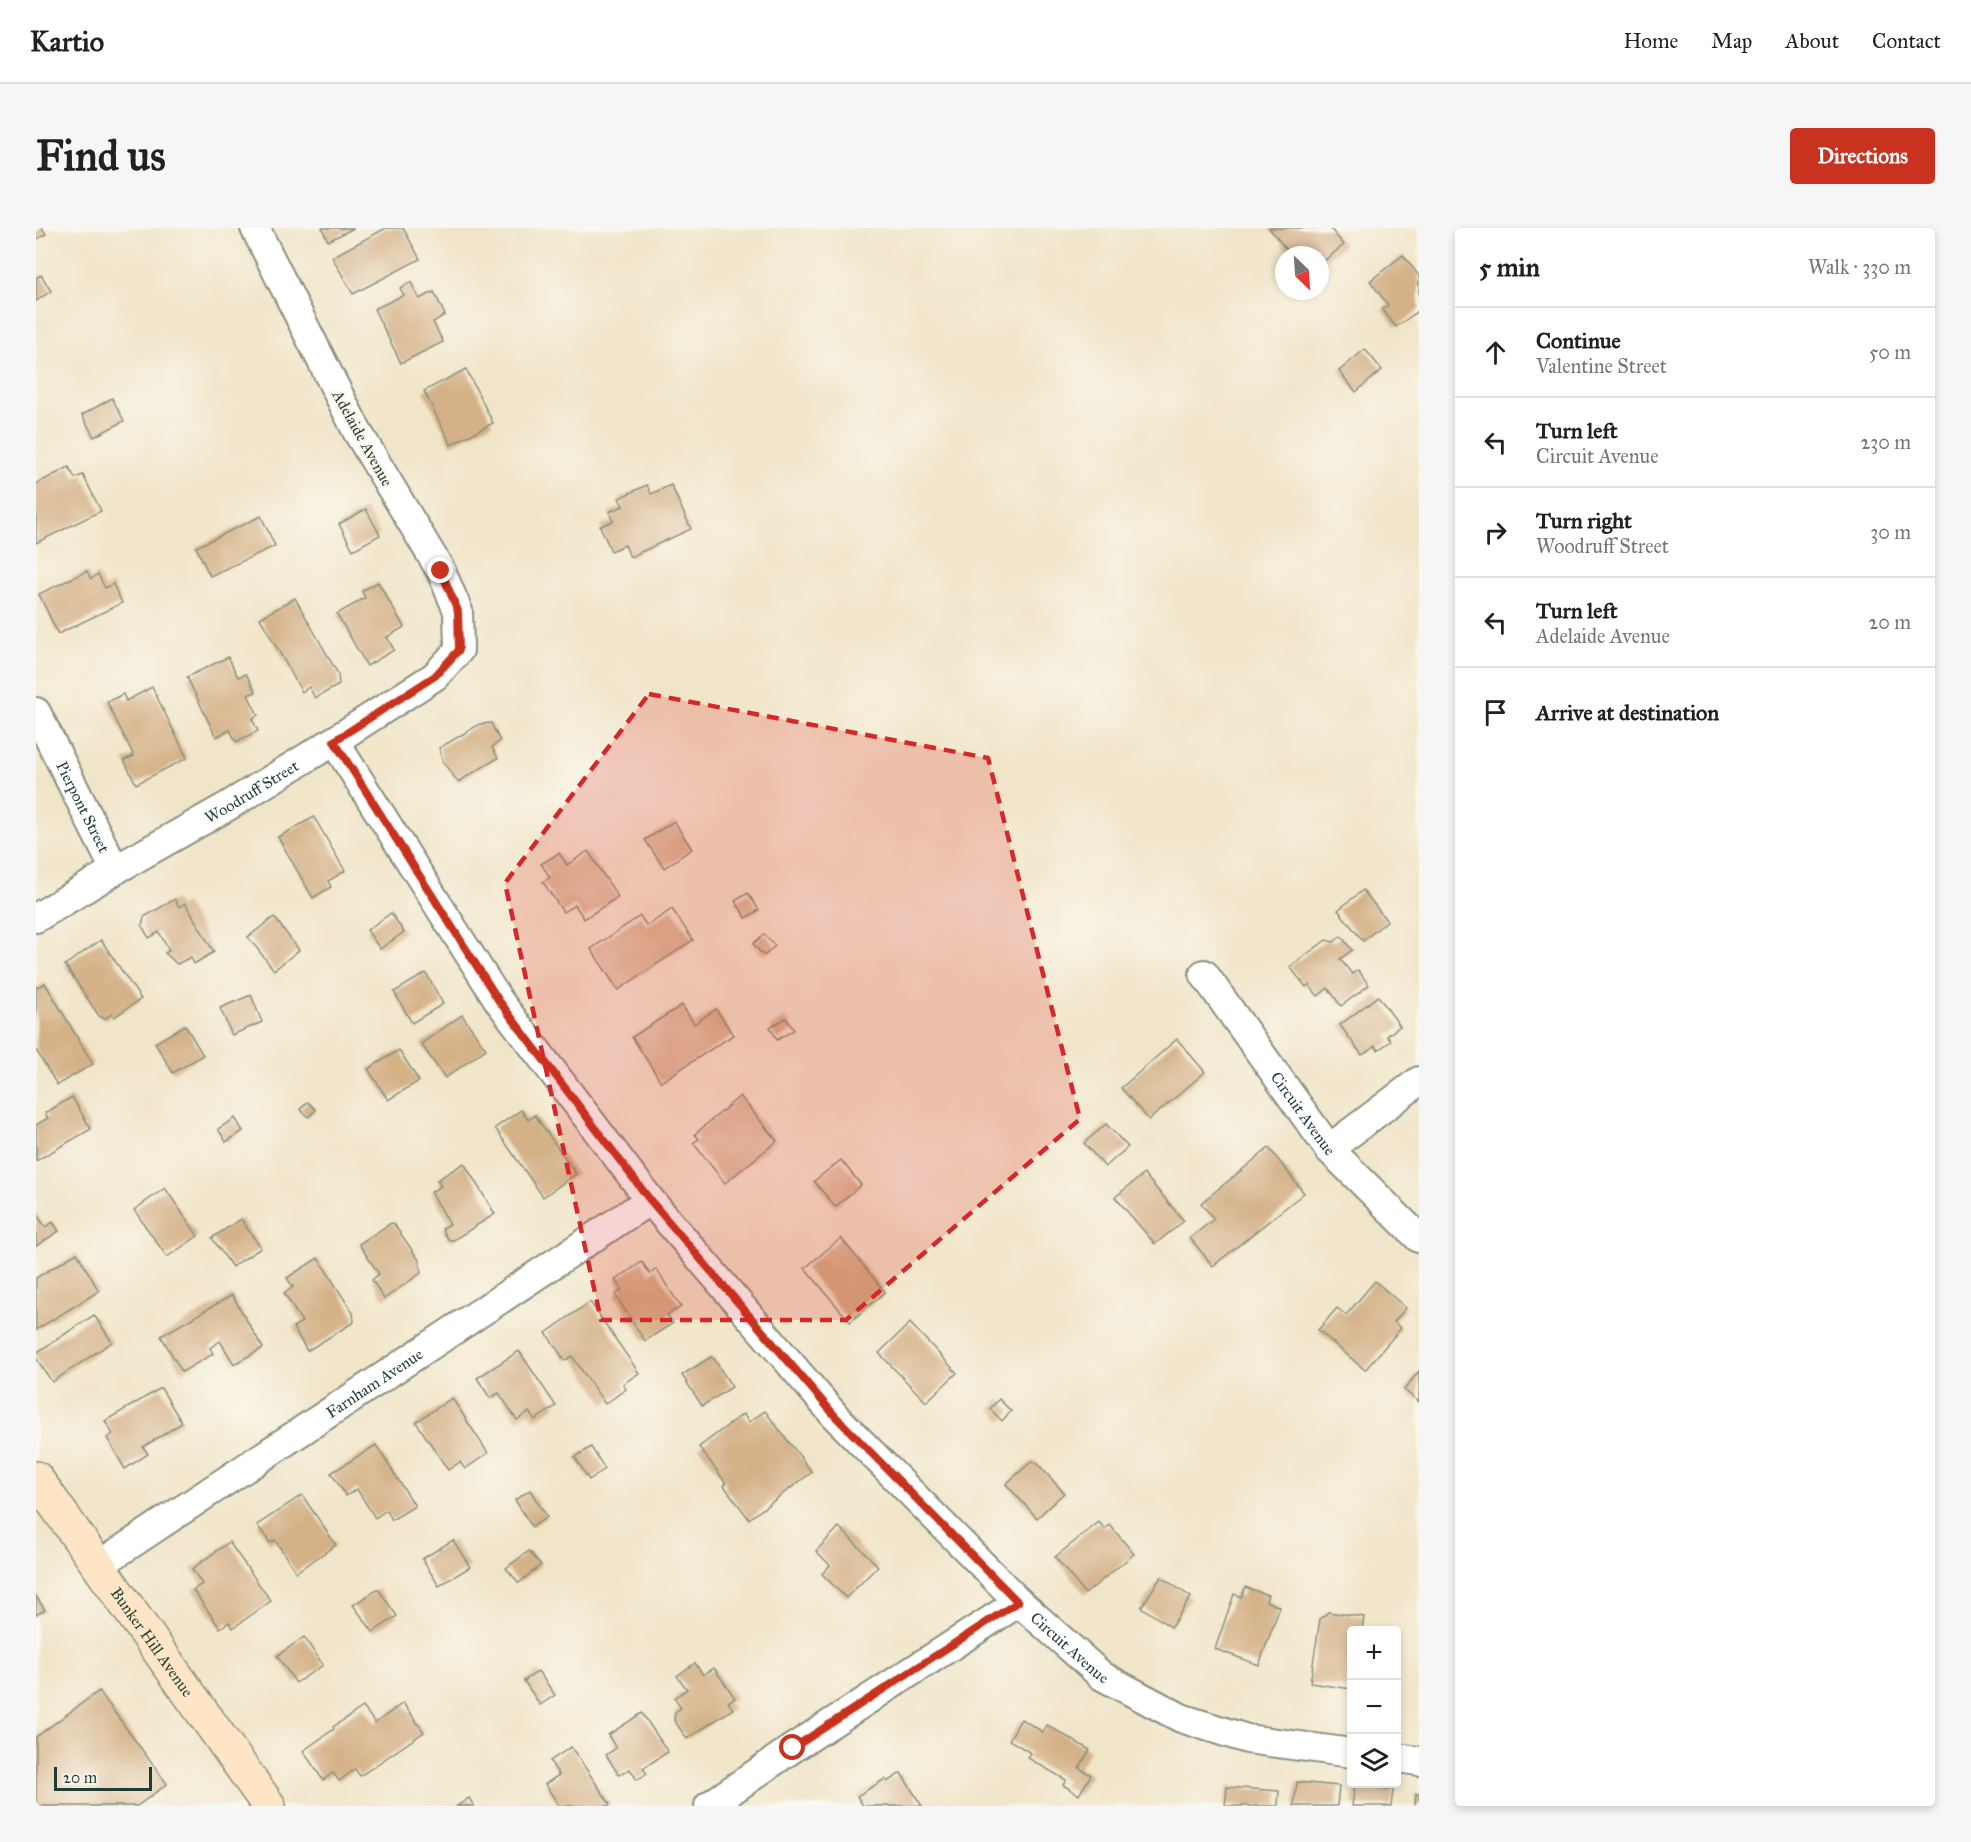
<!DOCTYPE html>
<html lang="en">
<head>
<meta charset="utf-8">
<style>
	body { margin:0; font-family:"IM FELL Great Primer",serif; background:#f6f6f6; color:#202124 }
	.controls { position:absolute; right:18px; bottom:18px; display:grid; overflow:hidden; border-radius:6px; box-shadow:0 3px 9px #0003 }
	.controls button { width:54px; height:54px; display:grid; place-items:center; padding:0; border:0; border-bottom:2px solid #e0e0e0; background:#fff; color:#202124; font:30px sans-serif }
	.compass { position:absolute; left:1239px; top:18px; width:54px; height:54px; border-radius:50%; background:#fff; box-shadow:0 3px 9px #0003; rotate:155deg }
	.scale { position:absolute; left:18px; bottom:15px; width:98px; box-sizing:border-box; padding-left:6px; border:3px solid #1f3d34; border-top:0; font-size:16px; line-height:21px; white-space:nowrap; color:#1f3d34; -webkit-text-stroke:4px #fbf7ec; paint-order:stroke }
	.stop { position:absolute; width:18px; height:18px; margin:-14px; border:4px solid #c8321e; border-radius:50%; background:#fff }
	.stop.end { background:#c8321e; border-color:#fff; box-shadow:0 2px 6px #0008 }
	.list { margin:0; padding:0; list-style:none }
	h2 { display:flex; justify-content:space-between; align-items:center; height:78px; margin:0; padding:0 24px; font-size:26px }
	h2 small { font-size:20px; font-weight:400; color:#757577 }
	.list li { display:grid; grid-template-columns:39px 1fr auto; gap:18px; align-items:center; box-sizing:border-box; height:90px; padding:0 24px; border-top:2px solid #e0e0e0 }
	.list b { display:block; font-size:22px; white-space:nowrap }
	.list p { margin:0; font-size:20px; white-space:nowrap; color:#757577 }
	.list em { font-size:20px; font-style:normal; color:#757577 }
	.icon { flex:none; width:33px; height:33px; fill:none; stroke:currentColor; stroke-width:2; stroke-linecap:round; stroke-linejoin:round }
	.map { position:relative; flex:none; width:1383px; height:1578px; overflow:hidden; border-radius:6px }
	header { display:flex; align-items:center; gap:36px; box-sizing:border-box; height:84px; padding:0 30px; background:#fff; border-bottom:2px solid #e0e0e0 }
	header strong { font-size:28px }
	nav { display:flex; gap:33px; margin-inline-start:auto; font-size:21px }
	.intro { display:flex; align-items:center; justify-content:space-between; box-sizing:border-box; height:144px; padding:0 36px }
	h1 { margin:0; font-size:42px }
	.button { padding:15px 27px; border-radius:6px; background:#c8321e; color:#fff; font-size:21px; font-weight:700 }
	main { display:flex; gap:36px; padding:0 36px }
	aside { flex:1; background:#fff; border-radius:6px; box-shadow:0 3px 9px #0003 }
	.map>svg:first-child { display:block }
	.building { fill:#d4b187 }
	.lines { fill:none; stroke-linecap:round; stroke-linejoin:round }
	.minor-casing { stroke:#88917e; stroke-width:32 }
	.secondary-casing { stroke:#88917e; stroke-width:36 }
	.minor { stroke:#fff; stroke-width:28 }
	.secondary { stroke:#fde5c5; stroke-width:33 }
	.route { stroke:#c8321e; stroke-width:8 }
	.marked { fill:#d62828; fill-opacity:0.2; stroke:#d62828; stroke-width:4.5; stroke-dasharray:12 8; stroke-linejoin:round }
	.labels { text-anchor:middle; stroke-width:6; stroke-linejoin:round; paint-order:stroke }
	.street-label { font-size:16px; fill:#1f3d34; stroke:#fbf7ec }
</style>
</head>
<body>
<header>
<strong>Kartio</strong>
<nav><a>Home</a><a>Map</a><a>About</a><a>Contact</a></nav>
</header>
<div class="intro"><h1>Find us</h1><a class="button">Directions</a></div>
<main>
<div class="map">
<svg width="1383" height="1578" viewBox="0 0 1383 1578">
	<rect width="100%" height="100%" fill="#fbf7ec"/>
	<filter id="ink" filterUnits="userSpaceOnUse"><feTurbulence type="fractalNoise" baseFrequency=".0167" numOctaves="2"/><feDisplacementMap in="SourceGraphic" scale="12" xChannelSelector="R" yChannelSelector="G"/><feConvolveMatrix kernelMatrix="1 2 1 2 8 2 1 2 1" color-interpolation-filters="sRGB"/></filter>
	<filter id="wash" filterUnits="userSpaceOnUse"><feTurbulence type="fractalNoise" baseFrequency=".008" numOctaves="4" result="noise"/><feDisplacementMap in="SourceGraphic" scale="24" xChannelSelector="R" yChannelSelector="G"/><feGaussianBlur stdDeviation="1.35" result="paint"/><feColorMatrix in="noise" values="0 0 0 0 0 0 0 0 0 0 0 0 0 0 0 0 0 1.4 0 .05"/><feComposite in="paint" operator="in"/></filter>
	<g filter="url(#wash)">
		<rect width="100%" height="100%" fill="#f1e5c9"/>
		<g id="blocks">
			<g class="building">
				<polygon points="0,0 6,0 10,6 0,12"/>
				<polygon points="286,0 318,0 292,13"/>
				<polygon points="350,0 367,0 384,31 317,66 296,29"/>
				<polygon points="1233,0 1294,0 1308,17 1284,36 1284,27 1255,27"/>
				<polygon points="1367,27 1383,48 1383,82 1360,99 1346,81 1352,77 1334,53"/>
				<polygon points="5,47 15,63 0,73 0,50"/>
				<polygon points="375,54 383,71 398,64 409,87 397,94 407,114 365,135 338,81 368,67 364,60"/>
				<polygon points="1329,121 1346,142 1320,164 1303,143"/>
				<polygon points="430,141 457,195 415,217 388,163"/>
				<polygon points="76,170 88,193 58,209 46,187"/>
				<polygon points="33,239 39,250 47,247 65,283 0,315 0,256"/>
				<polygon points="611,257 615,266 635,257 655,301 594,329 589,317 575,323 564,298 577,293 573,284 587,278 583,270"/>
				<polygon points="330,281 344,307 317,322 303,296"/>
				<polygon points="225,288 239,318 174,348 160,319"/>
				<polygon points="51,343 55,351 62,346 69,360 77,356 86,375 22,406 3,366"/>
				<polygon points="342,354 368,399 351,409 358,422 331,438 301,386 329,370 326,363"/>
				<polygon points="259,370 302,446 303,457 279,470 273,459 266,464 224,390"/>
				<polygon points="192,429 202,449 210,446 220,464 212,467 222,487 216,491 222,503 200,514 194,502 180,509 151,449"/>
				<polygon points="116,459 151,530 100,556 88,532 98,528 71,474 87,466 90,473"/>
				<polygon points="455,495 464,513 456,519 462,530 422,554 407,534 403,520 444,496"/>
				<polygon points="278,589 309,643 292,653 295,659 277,670 242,609"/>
				<polygon points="638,593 656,621 628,640 609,612"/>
				<polygon points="552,623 582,669 548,691 539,677 527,684 507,654 514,649 505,636 523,625 531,637"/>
				<polygon points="1327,662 1351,693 1327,713 1302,682"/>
				<polygon points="712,665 723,682 710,690 699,673"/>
				<polygon points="139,671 143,679 149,675 178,724 158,736 155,729 141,736 129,725 133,723 123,704 113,710 106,698 108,689"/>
				<polygon points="636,681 657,712 582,762 555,721 604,688 611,698"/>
				<polygon points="355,685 368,704 344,721 331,702"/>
				<polygon points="238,689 263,722 238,742 212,709"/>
				<polygon points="728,706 739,718 728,728 717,716"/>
				<polygon points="1305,708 1316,722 1304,731 1316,746 1322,742 1333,757 1305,778 1292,760 1282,768 1273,757 1270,759 1254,739 1290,712 1298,714"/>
				<polygon points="65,712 105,771 78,789 76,786 69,791 63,788 29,737"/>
				<polygon points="390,745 407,776 376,795 358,764"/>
				<polygon points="9,755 57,836 21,857 0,822 0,760"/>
				<polygon points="215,767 226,794 196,807 184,780"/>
				<polygon points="1342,768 1364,798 1351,808 1355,813 1342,822 1339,818 1326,827 1304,797"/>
				<polygon points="646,777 658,796 680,781 697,807 625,854 596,809"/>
				<polygon points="426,787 450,821 409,850 385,816"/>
				<polygon points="750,790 758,802 741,812 734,799"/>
				<polygon points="149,797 167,827 137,845 119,815"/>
				<polygon points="1141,811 1169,844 1113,892 1085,860"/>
				<polygon points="363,822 383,853 352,872 332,841"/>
				<polygon points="704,868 741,913 689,955 657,915 663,911 659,906"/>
				<polygon points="36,869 55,901 0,933 0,897 12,890 9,885"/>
				<polygon points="272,874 280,882 272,889 264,881"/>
				<polygon points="485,882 492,892 499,887 540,946 507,969 459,900"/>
				<polygon points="199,890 207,903 190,914 182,901"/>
				<polygon points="1070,896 1092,919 1069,939 1048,915"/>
				<polygon points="1233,920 1268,965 1177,1038 1154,1010 1178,991 1165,975"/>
				<polygon points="805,932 825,957 799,979 778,953"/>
				<polygon points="428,935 459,986 416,1013 412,1011 406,1001 414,996 395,964 405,958 401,952"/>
				<polygon points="1108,946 1148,993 1119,1016 1079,969"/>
				<polygon points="129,960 162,1008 131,1029 98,982"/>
				<polygon points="0,985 9,999 17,994 23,1003 0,1018"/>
				<polygon points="205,991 225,1020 196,1039 176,1010"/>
				<polygon points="355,995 358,996 383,1032 385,1045 348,1071 336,1052 343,1046 323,1016"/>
				<polygon points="805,1010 849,1064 814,1094 769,1040"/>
				<polygon points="41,1025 63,1063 0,1102 0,1050"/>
				<polygon points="282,1030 317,1085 318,1094 271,1123 257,1099 266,1094 248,1065 257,1059 251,1050"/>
				<polygon points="606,1034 614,1046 620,1041 645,1079 631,1087 637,1095 609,1113 579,1067 586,1062 579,1052"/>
				<polygon points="1339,1053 1370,1080 1358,1094 1365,1100 1329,1142 1282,1102 1301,1080 1310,1087"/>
				<polygon points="196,1067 227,1120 198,1136 184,1113 174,1120 177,1126 146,1144 125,1108"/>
				<polygon points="554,1074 603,1145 587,1156 590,1161 569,1176 536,1128 529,1133 510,1105"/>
				<polygon points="58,1087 76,1114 16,1154 0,1130 0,1125"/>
				<polygon points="874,1095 921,1145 890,1174 843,1125"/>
				<polygon points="483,1123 520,1178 499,1192 493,1184 481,1192 463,1165 454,1170 441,1150"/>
				<polygon points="675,1129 678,1131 696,1159 666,1178 646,1147"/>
				<polygon points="1383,1143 1383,1174 1368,1162"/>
				<polygon points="125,1160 146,1195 107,1219 112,1226 89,1241 71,1210 77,1206 69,1193"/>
				<polygon points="416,1170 452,1225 429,1241 424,1234 412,1242 380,1194"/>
				<polygon points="963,1171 975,1183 966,1193 954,1181"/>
				<polygon points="729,1183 776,1244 713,1291 688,1258 690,1255 663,1219 707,1186 713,1194"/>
				<polygon points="340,1217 379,1278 356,1292 351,1282 339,1290 321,1261 310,1268 295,1245"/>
				<polygon points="555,1219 569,1241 553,1252 539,1229"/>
				<polygon points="996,1233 1001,1235 1028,1265 1001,1290 970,1256"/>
				<polygon points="494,1262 511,1289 496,1299 479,1272"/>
				<polygon points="266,1267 300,1317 260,1344 239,1312 234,1315 221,1297"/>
				<polygon points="1063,1294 1069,1301 1074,1297 1098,1326 1049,1366 1019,1329"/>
				<polygon points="803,1299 842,1338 810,1370 786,1346 794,1337 780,1323"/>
				<polygon points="417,1312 434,1339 403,1358 386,1331"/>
				<polygon points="193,1314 235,1373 197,1400 193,1394 184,1400 157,1362 166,1356 156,1341"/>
				<polygon points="493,1323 505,1337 483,1355 470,1340"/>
				<polygon points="1125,1349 1155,1369 1135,1399 1105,1379"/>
				<polygon points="1209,1359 1232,1367 1230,1373 1244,1379 1223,1437 1179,1421 1198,1366 1205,1369"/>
				<polygon points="342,1361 361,1388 337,1404 317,1377"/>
				<polygon points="0,1368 9,1382 0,1387"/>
				<polygon points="1292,1384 1328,1389 1326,1402 1316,1402 1316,1461 1274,1455 1284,1391"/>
				<polygon points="268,1409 287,1437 260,1455 241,1428"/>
				<polygon points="659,1435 667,1447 678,1440 699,1470 692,1474 697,1481 651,1511 638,1492 639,1484 645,1480 638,1470 651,1461 641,1448"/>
				<polygon points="502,1443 519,1467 504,1477 488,1453"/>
				<polygon points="63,1463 131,1556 101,1578 0,1578 0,1509"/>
				<polygon points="367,1475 388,1504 324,1548 319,1541 303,1553 297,1545 287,1552 267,1523 298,1501 297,1499 327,1479 339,1495"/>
				<polygon points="606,1485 632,1524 607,1540 611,1546 601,1552 594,1541 583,1547 570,1527 580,1520 572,1507"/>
				<polygon points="985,1491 1007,1504 1011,1497 1054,1522 1043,1540 1055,1547 1043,1567 1027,1557 1030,1552 992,1530 995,1525 973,1512"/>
				<polygon points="535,1519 574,1576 572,1578 523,1578 509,1556 523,1547 514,1533"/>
				<polygon points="865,1545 886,1578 827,1578 821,1568 849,1551 851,1554"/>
				<polygon points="1261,1554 1303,1558 1301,1578 1258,1578"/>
				<polygon points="1319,1556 1357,1562 1355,1578 1316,1578"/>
				<polygon points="1191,1559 1243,1563 1242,1578 1189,1578"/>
				<polygon points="1380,1566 1383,1566 1383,1578 1379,1578"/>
				<polygon points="433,1570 438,1578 421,1578"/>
			</g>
		</g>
	</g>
	<g filter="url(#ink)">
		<use href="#blocks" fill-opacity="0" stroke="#88917e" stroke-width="1.5"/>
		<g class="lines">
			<g class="minor-casing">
				<g id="minor">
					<path id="s1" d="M 0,484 L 79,642"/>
					<path id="s2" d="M 298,513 L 463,773 L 614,972 L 800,1189 L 983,1374 L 1066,1448 L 1145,1490 L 1211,1511 L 1316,1525"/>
					<path id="s3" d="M 0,690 L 79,642 L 192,578 L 298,513 L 399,448 L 423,422 L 422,383 L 405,343 L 321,203 L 219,0"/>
					<path id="s4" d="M 1168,746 L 1293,921 L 1383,1010"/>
					<polyline points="1293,921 1383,853"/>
					<path id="s5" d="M 63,1337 L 614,972"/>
					<polyline points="1360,1530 1383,1533"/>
					<polyline points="673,1578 757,1520 983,1374"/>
				</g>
			</g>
			<g class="secondary-casing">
				<g id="secondary">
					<path id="s6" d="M 0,1250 L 233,1578"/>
				</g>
			</g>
			<use href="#minor" class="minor"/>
			<use href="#secondary" class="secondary"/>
		</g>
	</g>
	<g class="lines" filter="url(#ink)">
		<polyline class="route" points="405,343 422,383 423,422 399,448 298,513 463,773 614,972 800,1189 982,1374 757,1520"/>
	</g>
	<path class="marked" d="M 613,466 L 952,530 L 1044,891 L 810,1092 L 565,1092 L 469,655 Z"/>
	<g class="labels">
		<g class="street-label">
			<text transform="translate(327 210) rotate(61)" y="6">Adelaide Avenue</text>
			<text dy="6" stroke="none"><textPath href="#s3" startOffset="250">Woodruff Street</textPath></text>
			<text dy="6" stroke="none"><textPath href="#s1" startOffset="106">Pierpont Street</textPath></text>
			<text dy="6" stroke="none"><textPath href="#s4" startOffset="171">Circuit Avenue</textPath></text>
			<text dy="6" stroke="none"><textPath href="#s5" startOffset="330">Farnham Avenue</textPath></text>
			<text dy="6" stroke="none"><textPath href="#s6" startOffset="201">Bunker Hill Avenue</textPath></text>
			<text dy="6" stroke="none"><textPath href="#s2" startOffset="1172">Circuit Avenue</textPath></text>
		</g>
	</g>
</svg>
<div class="controls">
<button>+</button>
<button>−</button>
<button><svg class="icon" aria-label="layers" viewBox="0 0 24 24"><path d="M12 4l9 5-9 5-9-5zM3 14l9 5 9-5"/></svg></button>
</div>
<svg class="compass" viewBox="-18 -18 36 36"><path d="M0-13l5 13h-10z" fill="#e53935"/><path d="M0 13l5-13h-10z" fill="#757577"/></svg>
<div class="scale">20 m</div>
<div class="stop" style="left:757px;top:1520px"></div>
<div class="stop end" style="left:405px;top:343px"></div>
</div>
<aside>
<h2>5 min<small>Walk · 330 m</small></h2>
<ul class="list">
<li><svg class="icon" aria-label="ahead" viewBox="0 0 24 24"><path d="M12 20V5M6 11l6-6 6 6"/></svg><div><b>Continue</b><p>Valentine Street</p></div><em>50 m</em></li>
<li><svg class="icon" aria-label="left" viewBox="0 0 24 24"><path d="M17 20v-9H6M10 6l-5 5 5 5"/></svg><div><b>Turn left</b><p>Circuit Avenue</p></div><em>230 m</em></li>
<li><svg class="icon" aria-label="right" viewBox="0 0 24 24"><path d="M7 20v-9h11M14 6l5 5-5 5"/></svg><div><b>Turn right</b><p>Woodruff Street</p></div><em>30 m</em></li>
<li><svg class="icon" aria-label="left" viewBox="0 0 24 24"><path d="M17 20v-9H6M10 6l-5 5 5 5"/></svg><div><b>Turn left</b><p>Adelaide Avenue</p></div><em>20 m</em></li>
<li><svg class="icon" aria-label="arrive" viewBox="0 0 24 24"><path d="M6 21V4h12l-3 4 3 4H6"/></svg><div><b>Arrive at destination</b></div></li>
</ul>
</aside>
</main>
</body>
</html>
